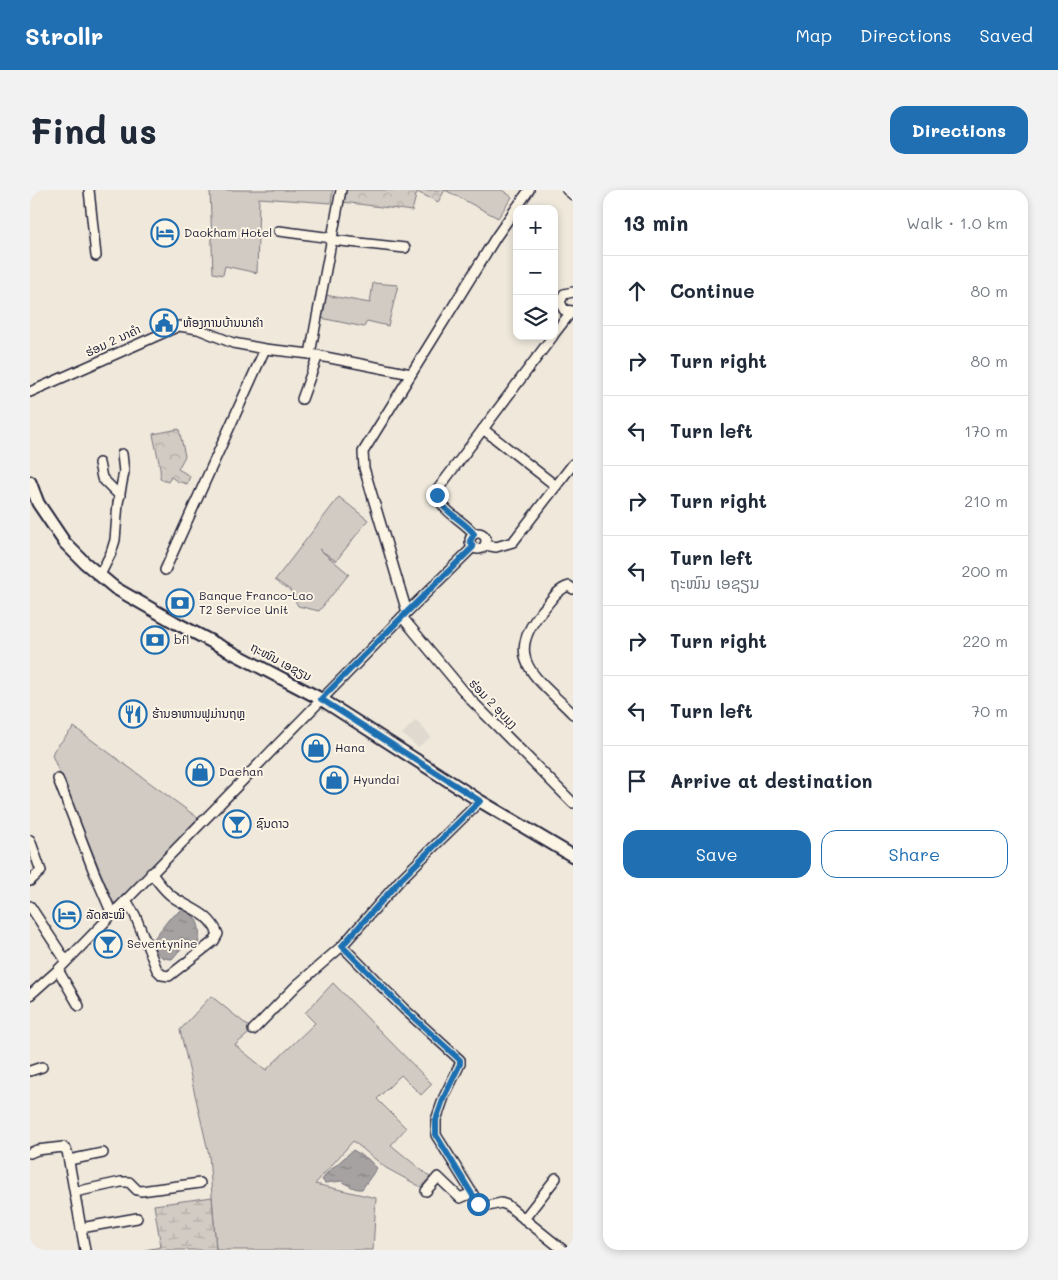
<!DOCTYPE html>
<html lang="en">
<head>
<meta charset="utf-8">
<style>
	body { margin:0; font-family:Mali,"Noto Sans Lao",sans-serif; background:#f2f2f3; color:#1f2937 }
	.controls { position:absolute; right:15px; top:15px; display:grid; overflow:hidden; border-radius:10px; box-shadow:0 2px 8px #0003 }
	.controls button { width:45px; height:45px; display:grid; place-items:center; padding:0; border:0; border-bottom:1px solid #e0e1e3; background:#fff; color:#1f2937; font:25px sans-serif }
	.stop { position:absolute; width:15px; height:15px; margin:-11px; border:4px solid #1f6fb2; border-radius:50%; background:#fff }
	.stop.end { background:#1f6fb2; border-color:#fff; box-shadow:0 1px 5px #0008 }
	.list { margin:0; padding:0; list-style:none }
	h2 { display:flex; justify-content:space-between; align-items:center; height:65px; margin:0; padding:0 20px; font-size:21px }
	h2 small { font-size:16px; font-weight:400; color:#747a83 }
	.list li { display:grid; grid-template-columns:32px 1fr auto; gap:15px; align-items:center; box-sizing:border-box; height:70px; padding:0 20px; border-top:1px solid #e0e1e3 }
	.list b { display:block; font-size:19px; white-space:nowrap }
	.list p { margin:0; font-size:16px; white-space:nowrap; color:#747a83 }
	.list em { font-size:16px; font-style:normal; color:#747a83 }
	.actions { display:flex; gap:10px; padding:15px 20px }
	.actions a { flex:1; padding:11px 0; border:1px solid #1f6fb2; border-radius:15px; text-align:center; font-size:18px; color:#1f6fb2 }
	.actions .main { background:#1f6fb2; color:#fff }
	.icon { flex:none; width:28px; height:28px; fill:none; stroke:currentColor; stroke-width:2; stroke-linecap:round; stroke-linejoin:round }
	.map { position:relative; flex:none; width:543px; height:1060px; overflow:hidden; border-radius:15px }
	header { display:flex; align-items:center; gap:30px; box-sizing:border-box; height:70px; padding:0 25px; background:#1f6fb2; color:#fff }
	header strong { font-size:24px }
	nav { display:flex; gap:28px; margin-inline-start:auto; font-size:18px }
	.intro { display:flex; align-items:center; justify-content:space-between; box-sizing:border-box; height:120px; padding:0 30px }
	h1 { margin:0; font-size:35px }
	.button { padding:12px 22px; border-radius:15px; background:#1f6fb2; color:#fff; font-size:18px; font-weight:700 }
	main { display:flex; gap:30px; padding:0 30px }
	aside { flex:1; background:#fff; border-radius:15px; box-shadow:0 2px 8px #0003 }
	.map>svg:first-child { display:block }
	.built { fill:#e0d9cf }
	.green { fill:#d1cbc3; stroke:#7a767f }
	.forest { fill:url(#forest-crowns); stroke:#7a767f }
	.wetland { fill:url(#wetland-marsh); stroke:#7a767f }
	.water { fill:url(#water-ripples); stroke:#716f79 }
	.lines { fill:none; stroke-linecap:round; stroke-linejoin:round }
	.minor-casing { stroke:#22223b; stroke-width:12 }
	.major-casing { stroke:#22223b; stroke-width:15 }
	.minor { stroke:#fcf5e5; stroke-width:9 }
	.major { stroke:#fcf5e5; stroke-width:11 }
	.route { stroke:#1f6fb2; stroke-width:6 }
	.labels { text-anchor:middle; stroke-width:4; stroke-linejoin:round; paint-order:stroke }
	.poi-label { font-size:12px; fill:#22223b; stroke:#fcf5e5; text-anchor:start }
	.street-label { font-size:12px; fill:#22223b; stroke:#fcf5e5 }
</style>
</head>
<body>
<header>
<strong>Strollr</strong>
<nav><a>Map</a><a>Directions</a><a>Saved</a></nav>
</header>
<div class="intro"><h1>Find us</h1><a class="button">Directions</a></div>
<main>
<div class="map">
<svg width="543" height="1060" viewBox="0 0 543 1060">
	<defs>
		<pattern id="forest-crowns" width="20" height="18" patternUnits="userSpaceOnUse" patternTransform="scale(1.25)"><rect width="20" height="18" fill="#d1cbc3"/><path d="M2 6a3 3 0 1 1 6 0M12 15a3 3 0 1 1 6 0" fill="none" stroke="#b3aea8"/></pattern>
		<pattern id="wetland-marsh" width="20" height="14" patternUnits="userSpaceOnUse" patternTransform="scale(1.25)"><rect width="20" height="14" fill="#d1cbc3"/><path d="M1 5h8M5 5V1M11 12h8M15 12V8" fill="none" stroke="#b3aea8"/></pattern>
		<pattern id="water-ripples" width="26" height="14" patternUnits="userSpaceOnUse" patternTransform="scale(1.25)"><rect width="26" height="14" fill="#a6a2a2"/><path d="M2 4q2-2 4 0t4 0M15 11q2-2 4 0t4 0" fill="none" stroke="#878485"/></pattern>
	</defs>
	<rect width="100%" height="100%" fill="#efe8db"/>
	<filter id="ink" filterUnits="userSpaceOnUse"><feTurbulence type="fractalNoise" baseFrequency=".02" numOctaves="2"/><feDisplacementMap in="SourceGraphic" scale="10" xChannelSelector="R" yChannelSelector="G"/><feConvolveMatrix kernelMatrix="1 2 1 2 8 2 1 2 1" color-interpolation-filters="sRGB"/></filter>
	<g filter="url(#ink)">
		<polygon class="built" points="386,530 401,547 388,557 372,544"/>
		<g class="green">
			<polygon points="180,0 303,0 301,13 229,8 227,83 195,76 193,85 183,83"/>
			<polygon points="415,0 472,0 482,7 468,28"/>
			<polygon points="343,93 368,95 358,136 337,131 334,137 291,128 295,105 340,113"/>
			<polygon points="309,307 338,330 306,371 289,359 319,384 289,421 268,416 260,400 245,390"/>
			<polygon points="44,537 168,628 87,713 83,712 22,565 24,560"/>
			<polygon points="303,793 402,894 391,905 371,885 347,909 376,938 361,955 400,987 391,997 356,978 323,951 285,994 346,1008 343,1060 186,1060 179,965 150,840 181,806 223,840 205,855 236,880 285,833 275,823"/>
		</g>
		<g class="forest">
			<polygon points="316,0 415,0 408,12 387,2 382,21 313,12"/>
			<path d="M 149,239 L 155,266 L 148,279 L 160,286 L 157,294 L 147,291 L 141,287 L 138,292 L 130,289 C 132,278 125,257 123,244 Z"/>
		</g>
		<polygon class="wetland" points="182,1007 186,1060 115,1060 131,1057 124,1015"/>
		<g class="water">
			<path d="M 153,719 C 168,726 172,738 168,754 L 164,755 L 159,752 L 155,754 L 142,769 C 129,769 126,762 122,751 L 139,729 Z"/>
			<path d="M 323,960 L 338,969 L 347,978 L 332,999 C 325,1000 318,995 312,991 L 295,993 L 292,990 L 297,983 Z"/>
		</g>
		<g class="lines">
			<g class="minor-casing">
				<g id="minor">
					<polyline points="59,0 66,66"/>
					<polyline points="537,0 543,5"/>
					<polyline points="249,41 302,48"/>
					<polyline points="301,50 375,58"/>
					<polyline points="543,102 534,104 530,112 534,120 543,121"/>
					<polyline points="524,144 541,122"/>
					<polyline points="280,164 311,0"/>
					<polyline points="0,202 149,136 168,139 203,153 235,159 280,164 381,184"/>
					<polyline points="272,209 288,165"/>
					<polyline points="453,239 526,296"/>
					<polyline points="69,273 72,288 90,306"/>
					<circle cx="448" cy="351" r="8"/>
					<path d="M 444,344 C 433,329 406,320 408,299 L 523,146"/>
					<polyline points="455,355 466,357 483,352 543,274"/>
					<polyline points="135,380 235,159"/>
					<polyline points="70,385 81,363 85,350 88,313 94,282 92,264"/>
					<path d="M 543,399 L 539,396 C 527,399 520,412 512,421 C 471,470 509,489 543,524"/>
					<polyline points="377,422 334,278 333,262 466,47 499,0"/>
					<polyline points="372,427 441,510 543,613"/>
					<polyline points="28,589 64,682 82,724"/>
					<polyline points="0,650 11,681 0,691"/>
					<path d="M 96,710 L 105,725 L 127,780 L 132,785 L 139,786 L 184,751 L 188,744 C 179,722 160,719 143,707 C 134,701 128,691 121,683"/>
					<polyline points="0,716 36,771"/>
					<polyline points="312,756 374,819 430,870 430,874 414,907 406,930 406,945 449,1014 454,1017 471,1013 477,1015 533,1060"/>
					<polyline points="28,780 49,816"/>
					<polyline points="0,805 28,780 372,427 443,357"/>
					<polyline points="223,840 267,795 312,756 371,689 450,611"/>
					<polyline points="0,881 12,877"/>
					<polyline points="0,963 7,960 33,957 37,961 55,1060"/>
					<polyline points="39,970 73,963"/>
					<polyline points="396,1001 408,987 430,1008 442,1003"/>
					<polyline points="45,1002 91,992 99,992 107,1000 111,1001 170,993"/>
					<polyline points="494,1029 526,988"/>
					<polyline points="51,1038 107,1028"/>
				</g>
			</g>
			<g class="major-casing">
				<polyline id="major" points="0,292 8,313 35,353 55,373 85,398 146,433 291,509 450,611 543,666"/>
			</g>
			<use href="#minor" class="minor"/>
			<use href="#major" class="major"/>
		</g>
	</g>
	<g class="lines" filter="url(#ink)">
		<path class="route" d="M 407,305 C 412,322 434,330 444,344 L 440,351 L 443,357 L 377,422 L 291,509 L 450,611 L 371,689 L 312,756 L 374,819 L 430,870 L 430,874 L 414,907 L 406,930 L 406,945 L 448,1014"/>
	</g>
	<defs>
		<g id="hotel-ring" transform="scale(1.4375)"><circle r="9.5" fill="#fcf5e5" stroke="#1f6fb2" stroke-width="1.5"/><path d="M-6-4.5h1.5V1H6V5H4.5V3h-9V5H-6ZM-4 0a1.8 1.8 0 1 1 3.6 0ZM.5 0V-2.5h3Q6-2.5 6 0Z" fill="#1f6fb2"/></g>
		<g id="civic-ring" transform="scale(1.4375)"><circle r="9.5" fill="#fcf5e5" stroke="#1f6fb2" stroke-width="1.5"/><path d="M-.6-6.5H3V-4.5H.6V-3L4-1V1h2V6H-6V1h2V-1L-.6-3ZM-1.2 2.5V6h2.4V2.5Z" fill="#1f6fb2"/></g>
		<g id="bank-ring" transform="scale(1.4375)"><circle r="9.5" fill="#fcf5e5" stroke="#1f6fb2" stroke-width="1.5"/><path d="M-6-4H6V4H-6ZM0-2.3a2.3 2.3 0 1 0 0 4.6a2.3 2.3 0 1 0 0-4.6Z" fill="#1f6fb2"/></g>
		<g id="restaurant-ring" transform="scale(1.4375)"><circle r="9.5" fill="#fcf5e5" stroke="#1f6fb2" stroke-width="1.5"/><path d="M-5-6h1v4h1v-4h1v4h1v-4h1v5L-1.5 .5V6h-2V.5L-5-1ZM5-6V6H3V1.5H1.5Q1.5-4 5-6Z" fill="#1f6fb2"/></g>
		<g id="shop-ring" transform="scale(1.4375)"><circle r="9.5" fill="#fcf5e5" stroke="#1f6fb2" stroke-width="1.5"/><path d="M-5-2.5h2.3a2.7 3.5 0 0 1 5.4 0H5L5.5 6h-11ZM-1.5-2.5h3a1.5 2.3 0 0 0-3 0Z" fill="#1f6fb2"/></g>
		<g id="bar-ring" transform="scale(1.4375)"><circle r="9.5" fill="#fcf5e5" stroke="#1f6fb2" stroke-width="1.5"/><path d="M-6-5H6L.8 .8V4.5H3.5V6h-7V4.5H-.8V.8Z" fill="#1f6fb2"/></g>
	</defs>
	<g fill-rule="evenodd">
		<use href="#hotel-ring" x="135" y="43"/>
		<use href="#civic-ring" x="134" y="133"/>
		<use href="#bank-ring" x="150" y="413"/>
		<use href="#bank-ring" x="125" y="450"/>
		<use href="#restaurant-ring" x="103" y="524"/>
		<use href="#shop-ring" x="286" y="558"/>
		<use href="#shop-ring" x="170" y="582"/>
		<use href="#shop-ring" x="304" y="590"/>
		<use href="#bar-ring" x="207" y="634"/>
		<use href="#hotel-ring" x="37" y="725"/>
		<use href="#bar-ring" x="78" y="754"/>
	</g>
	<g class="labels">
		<g class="poi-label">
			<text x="154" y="47">Daokham Hotel</text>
			<text x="153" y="137">ຫ້ອງການບ້ານນາຄໍາ</text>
			<text x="169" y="410">Banque Franco-Lao<tspan x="169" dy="14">T2 Service Unit</tspan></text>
			<text x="144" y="454">bfl</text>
			<text x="122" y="528">ຮ້ານອາຫານຟູມ່ານຖຫຼ</text>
			<text x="305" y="562">Hana</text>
			<text x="189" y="586">Daehan</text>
			<text x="323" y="594">Hyundai</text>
			<text x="226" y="638">ຊົນດາວ</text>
			<text x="56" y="729">ລັດສະໝີ</text>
			<text x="97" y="758">Seventynine</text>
		</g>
		<g class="street-label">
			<text transform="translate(83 151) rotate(-25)" y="4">ຮ່ອມ 2 ນາຄຳ</text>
			<text transform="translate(251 472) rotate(28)" y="4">ຖະໜົນ ເອຊຽນ</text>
			<text transform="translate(463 514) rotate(46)" y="4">ຮ່ອມ 2 ອຸບມຸງ</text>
		</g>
	</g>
</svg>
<div class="controls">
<button>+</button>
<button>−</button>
<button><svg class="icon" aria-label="layers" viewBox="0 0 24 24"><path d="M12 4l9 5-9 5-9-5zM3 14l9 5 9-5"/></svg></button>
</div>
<div class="stop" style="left:448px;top:1014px"></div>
<div class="stop end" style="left:407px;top:305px"></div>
</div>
<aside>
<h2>13 min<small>Walk · 1.0 km</small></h2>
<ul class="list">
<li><svg class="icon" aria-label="ahead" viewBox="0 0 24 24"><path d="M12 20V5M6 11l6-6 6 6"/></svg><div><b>Continue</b></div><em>80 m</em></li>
<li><svg class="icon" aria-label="right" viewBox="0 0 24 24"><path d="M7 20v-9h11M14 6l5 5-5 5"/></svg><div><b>Turn right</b></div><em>80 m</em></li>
<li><svg class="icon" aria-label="left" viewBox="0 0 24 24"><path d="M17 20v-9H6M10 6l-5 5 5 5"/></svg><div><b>Turn left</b></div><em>170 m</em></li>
<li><svg class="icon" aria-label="right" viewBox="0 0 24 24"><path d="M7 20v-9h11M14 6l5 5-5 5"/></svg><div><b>Turn right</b></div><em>210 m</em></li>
<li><svg class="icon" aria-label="left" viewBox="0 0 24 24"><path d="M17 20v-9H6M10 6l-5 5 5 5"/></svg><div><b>Turn left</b><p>ຖະໜົນ ເອຊຽນ</p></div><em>200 m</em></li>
<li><svg class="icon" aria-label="right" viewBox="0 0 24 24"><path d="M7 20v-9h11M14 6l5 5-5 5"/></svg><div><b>Turn right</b></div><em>220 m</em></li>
<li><svg class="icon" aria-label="left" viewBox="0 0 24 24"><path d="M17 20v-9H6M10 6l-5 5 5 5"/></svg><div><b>Turn left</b></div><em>70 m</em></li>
<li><svg class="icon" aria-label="arrive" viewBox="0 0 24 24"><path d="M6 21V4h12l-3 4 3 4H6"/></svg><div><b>Arrive at destination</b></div></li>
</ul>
<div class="actions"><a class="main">Save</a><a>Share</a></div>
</aside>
</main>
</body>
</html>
